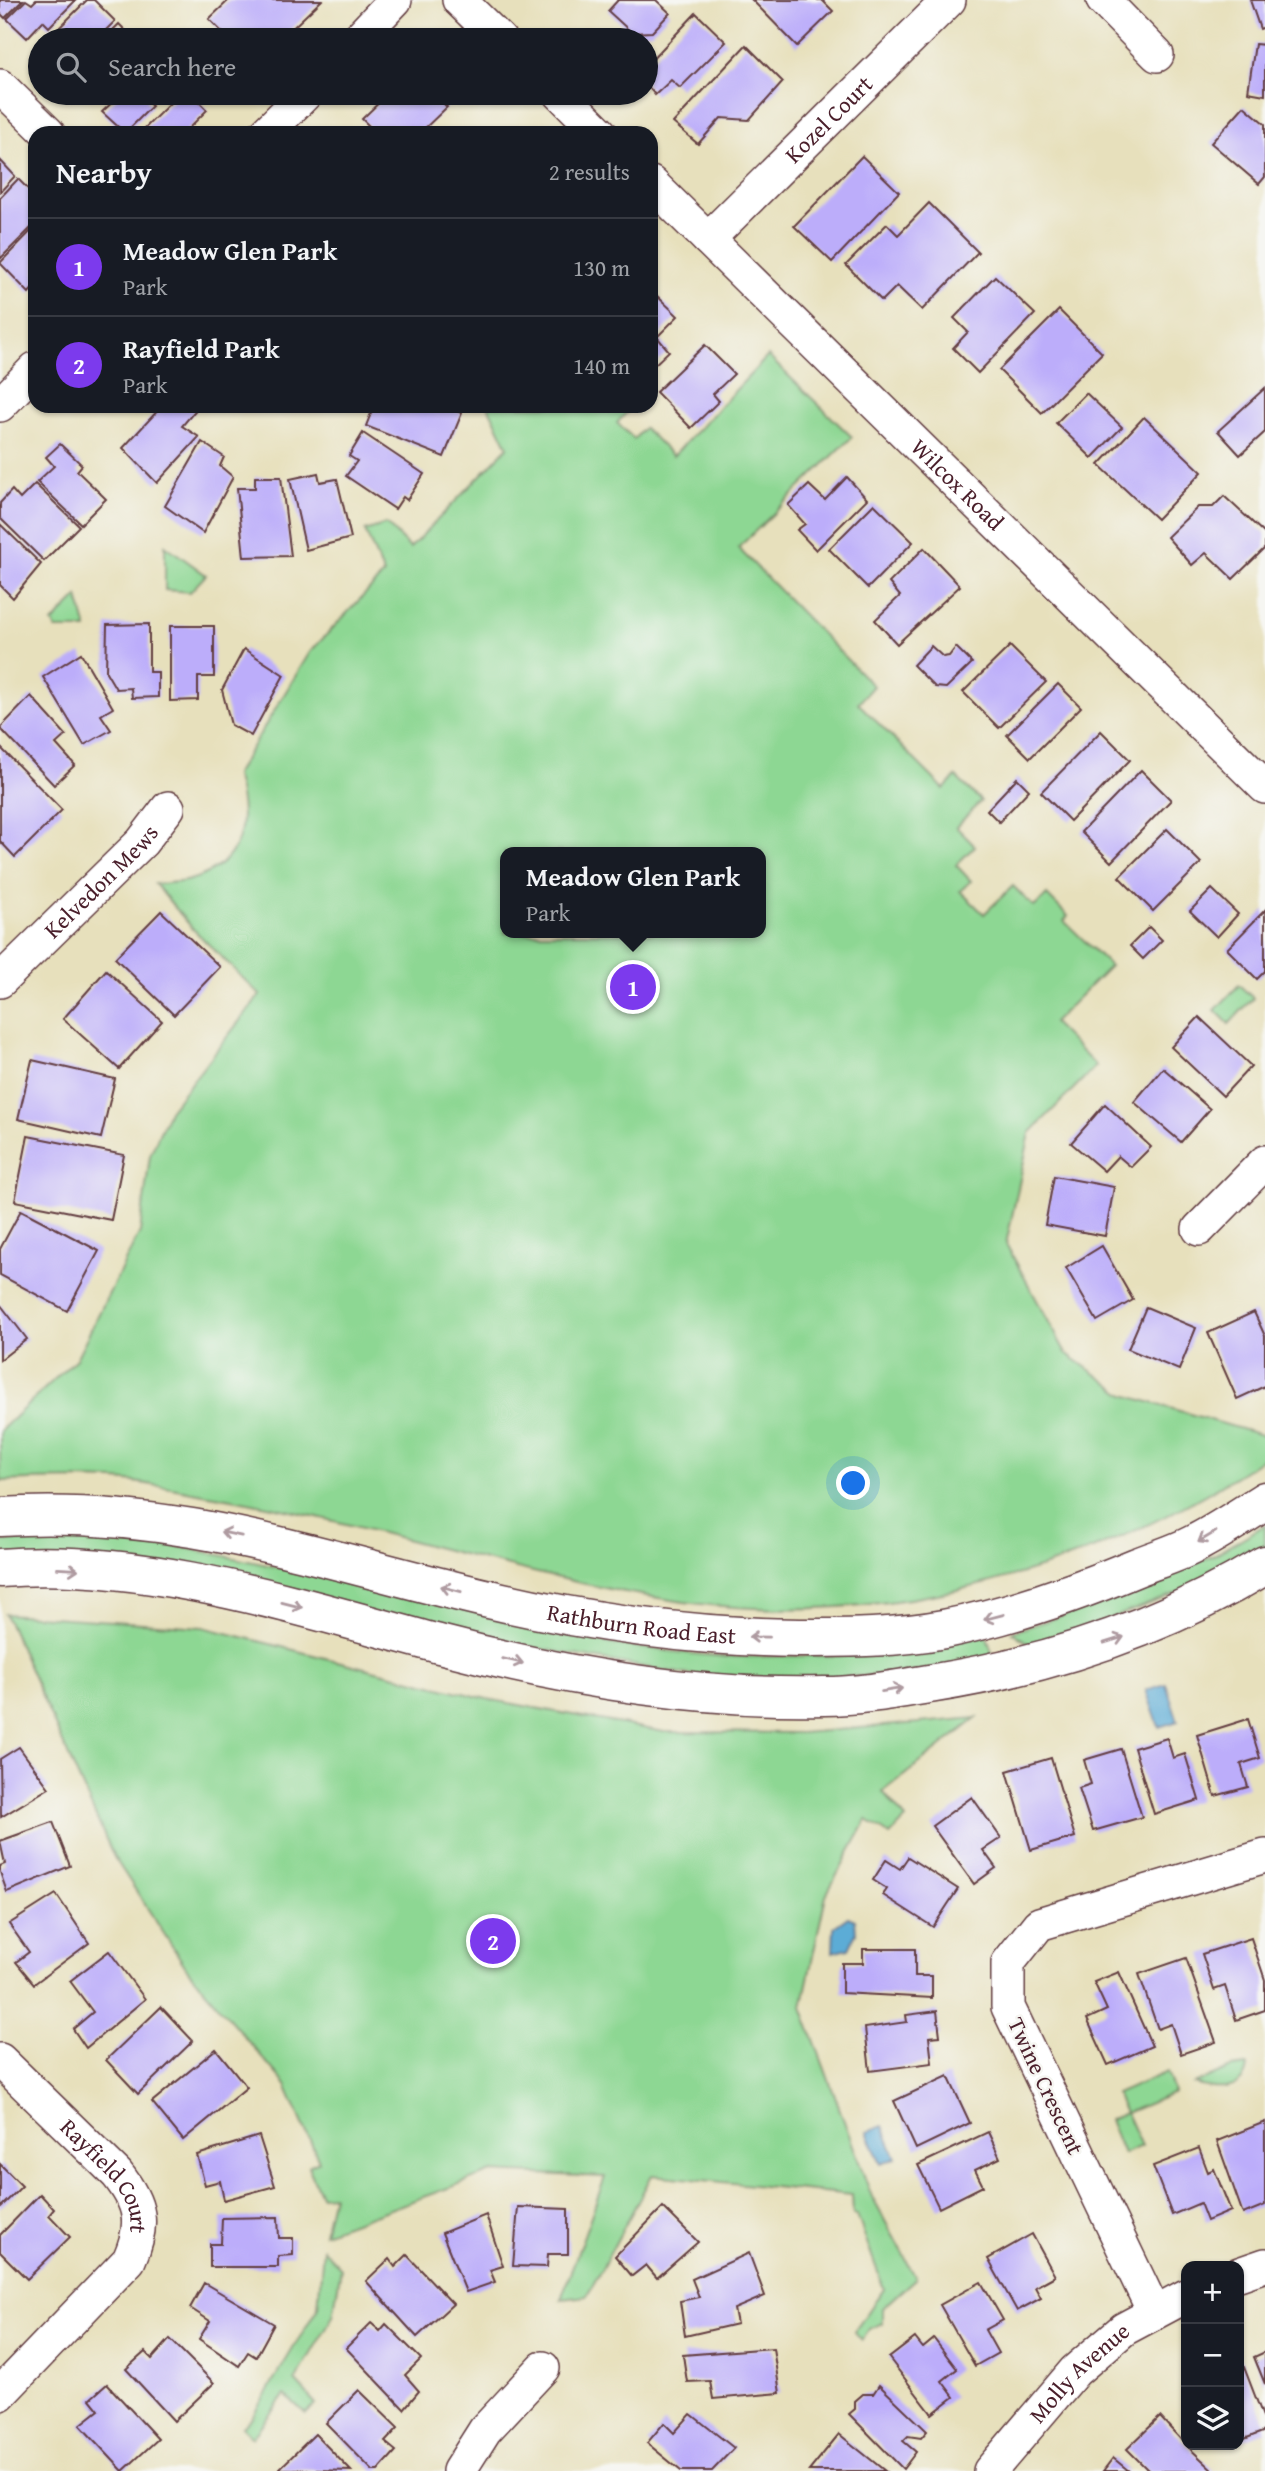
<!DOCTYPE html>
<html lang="en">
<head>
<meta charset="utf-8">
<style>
	body { margin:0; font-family:"Gentium Book Plus",serif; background:#242831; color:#f1f3f6 }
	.controls { position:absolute; right:21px; bottom:21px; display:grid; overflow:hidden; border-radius:14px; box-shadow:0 2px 5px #0004 }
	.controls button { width:63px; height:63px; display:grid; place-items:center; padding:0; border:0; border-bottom:2px solid #363941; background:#171b24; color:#f1f3f6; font:35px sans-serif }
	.you { position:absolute; left:854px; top:1484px; width:24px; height:24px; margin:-18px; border:5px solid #fff; border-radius:50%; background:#1a73e8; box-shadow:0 0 0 10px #1a73e833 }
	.badge { display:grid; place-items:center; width:46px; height:46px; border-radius:50%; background:#7c3aed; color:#fff; font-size:23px; font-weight:700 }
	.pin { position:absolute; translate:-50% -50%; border:4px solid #fff; box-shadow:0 2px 7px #0006 }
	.popup { position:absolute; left:500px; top:847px; width:266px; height:91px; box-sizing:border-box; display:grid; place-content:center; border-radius:14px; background:#171b24; filter:drop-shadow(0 2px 5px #0005); font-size:23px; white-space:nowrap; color:#9ea1a6 }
	.popup b { font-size:26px; color:#f1f3f6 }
	.popup::after { content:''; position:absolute; left:50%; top:100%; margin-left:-14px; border:14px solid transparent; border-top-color:#171b24 }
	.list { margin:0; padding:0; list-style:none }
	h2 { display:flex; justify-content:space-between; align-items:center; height:91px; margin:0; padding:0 28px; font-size:30px }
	h2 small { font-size:23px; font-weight:400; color:#9ea1a6 }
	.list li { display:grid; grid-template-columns:46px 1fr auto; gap:21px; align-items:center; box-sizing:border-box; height:98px; padding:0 28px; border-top:2px solid #363941 }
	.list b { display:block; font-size:26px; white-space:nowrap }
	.list p { margin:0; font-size:23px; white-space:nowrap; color:#9ea1a6 }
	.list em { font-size:23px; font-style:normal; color:#9ea1a6 }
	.icon { flex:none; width:38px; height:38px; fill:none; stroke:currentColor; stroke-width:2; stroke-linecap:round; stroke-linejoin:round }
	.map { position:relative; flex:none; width:1265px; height:2471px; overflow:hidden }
	.search { position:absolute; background:#171b24; box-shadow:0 2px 5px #0004; left:28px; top:28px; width:630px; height:77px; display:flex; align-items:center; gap:18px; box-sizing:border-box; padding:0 24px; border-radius:38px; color:#9ea1a6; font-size:26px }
	.panel { position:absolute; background:#171b24; box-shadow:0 2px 5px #0004; left:28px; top:126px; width:630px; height:287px; border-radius:21px }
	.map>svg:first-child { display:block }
	.green { fill:#8dd793; stroke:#6c7b5f; stroke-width:2; fill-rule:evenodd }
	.water { fill:#5cacd6; stroke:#536680; stroke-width:2 }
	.building { fill:#bcadfa }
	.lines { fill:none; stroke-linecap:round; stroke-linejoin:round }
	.street-casing { stroke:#623c41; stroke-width:36 }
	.secondary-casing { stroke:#623c41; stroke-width:41 }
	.street { stroke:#fff; stroke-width:33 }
	.secondary { stroke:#fff; stroke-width:38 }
	.oneway { stroke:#ae9aa0 }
	.labels { text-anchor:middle; stroke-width:5; stroke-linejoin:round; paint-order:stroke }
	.street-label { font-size:23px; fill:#4a1f2b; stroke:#f6f6f2 }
</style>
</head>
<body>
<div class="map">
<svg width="1265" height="2471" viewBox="0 0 1265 2471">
	<rect width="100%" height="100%" fill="#f6f6f2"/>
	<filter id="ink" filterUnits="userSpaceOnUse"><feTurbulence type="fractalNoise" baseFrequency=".0143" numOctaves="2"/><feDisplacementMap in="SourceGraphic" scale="14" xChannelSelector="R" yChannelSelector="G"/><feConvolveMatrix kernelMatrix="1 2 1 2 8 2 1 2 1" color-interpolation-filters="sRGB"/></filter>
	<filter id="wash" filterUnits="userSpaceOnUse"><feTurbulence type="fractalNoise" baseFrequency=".00686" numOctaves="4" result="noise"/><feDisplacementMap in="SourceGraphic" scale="28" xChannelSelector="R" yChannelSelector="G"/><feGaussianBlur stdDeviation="1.57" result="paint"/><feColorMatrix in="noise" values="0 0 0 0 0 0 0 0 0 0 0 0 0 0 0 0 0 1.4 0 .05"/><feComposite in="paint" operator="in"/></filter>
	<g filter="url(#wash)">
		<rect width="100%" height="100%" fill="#e7e0bc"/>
		<g class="green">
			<path d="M 768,356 L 852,437 L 738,548 L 873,686 L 858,703 L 944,789 L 956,777 L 981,801 L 956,827 L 975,846 L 956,865 L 971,881 L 960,891 L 984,914 L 1013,886 L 1034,907 L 1047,895 L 1068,916 L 1064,921 L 1110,966 L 1053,1023 L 1096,1066 L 1030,1133 L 1006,1244 L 1066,1353 L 1125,1395 L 1265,1436 L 1265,1457 C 1097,1572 888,1629 684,1602 C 521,1579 365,1520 203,1494 C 173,1489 142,1481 112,1480 C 75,1478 37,1480 0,1481 L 0,1431 L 76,1359 L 140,1232 L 150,1155 L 169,1111 L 260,995 L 193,929 L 155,884 C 167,883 182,883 193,879 C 245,862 249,820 235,775 L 310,652 L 384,574 L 365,531 L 386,524 L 410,548 L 508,447 L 488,406 L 623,406 L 628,411 L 617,423 L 634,439 L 644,428 L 673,456 ZM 505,852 L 761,852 L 761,933 L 505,933 Z"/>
			<polygon points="165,545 206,575 190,592 165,590"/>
			<polygon points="78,597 87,629 56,629 52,623"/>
			<polygon points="1239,985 1253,998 1229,1024 1215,1010"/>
			<polygon points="1265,1525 1265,1547 1216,1578 1035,1648 1012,1632 1125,1595 1212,1556"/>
			<polygon points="53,1538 152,1541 402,1593 611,1644 685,1653 726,1657 870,1655 986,1635 994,1658 903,1674 769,1681 684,1674 0,1555 0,1541"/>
			<polygon points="5,1614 203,1627 487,1699 664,1732 801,1733 977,1718 883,1792 906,1819 890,1835 867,1820 826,1895 802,2007 872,2197 916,2278 882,2308 882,2323 869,2329 862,2340 854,2332 884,2289 857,2215 853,2214 852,2195 652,2175 587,2296 561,2299 605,2177 492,2172 324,2233 333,2195 321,2196 308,2166 319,2161 286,2085 189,1972 114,1857"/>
			<path d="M 1247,2066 C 1245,2094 1213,2090 1194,2084 L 1231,2068 Z"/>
			<polygon points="1167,2072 1174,2093 1126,2113 1141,2146 1123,2154 1109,2120 1125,2113 1116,2094"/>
			<polygon points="323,2249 341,2268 333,2316 295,2381 316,2404 306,2414 285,2395 252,2437 242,2427 252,2417 318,2307"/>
		</g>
		<g class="water">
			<polygon points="1166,1684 1178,1721 1159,1727 1146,1690"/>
			<polygon points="848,1917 855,1920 856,1933 849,1948 833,1952 834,1927"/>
			<polygon points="883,2126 896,2158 881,2164 867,2132"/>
		</g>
		<g id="blocks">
			<g class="building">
				<polygon points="0,0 23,0 5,18 0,13"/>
				<polygon points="26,0 32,4 36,0 76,0 49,27 43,21 27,38 7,19"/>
				<polygon points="87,0 94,0 115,21 96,40 47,40"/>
				<polygon points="229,0 322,0 280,40 261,40 254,33 246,40 230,40 209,19"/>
				<polygon points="618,0 656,0 670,13 652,32 632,33 608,11"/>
				<polygon points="752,0 822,0 833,11 797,46"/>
				<polygon points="1250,0 1265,0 1265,27 1260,29"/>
				<polygon points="696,13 726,42 680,88 671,80 655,95 646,84 646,66"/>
				<polygon points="119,24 135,40 103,40"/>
				<polygon points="1255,44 1265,45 1265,95 1248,92"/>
				<polygon points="746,45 783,82 749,120 721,118 698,144 673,123"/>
				<polygon points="112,93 154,93 146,101 152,106 125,133 102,112 117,98"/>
				<polygon points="180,93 190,93 207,110 184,133 140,133"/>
				<polygon points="389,93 433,93 447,107 420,133 376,133 362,119"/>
				<polygon points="1244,106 1265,124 1265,177 1259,184 1211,143"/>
				<polygon points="862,156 899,192 832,262 794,226"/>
				<polygon points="0,160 15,176 0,192"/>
				<polygon points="18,179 35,196 35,224 0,259 0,198"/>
				<polygon points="929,203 978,252 922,310 897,286 882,301 846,265 887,224 898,235"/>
				<polygon points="35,227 35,286 29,293 0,263"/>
				<polygon points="995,276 1035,314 978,373 953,348 968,332 954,318"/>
				<polygon points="654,293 678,316 657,337 669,351 651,368 651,296"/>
				<polygon points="1059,310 1102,353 1042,413 999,370"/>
				<polygon points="705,345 734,374 713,394 719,401 691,428 656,392"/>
				<polygon points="1265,388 1265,432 1240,455 1218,431"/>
				<polygon points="1086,393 1122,427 1092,458 1056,423"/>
				<polygon points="162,406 199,406 182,426 199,437 157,483 123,448"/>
				<polygon points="374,406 445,406 462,413 444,457 366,426"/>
				<polygon points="1144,417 1202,472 1157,519 1099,465"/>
				<polygon points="363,433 424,474 407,500 403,497 395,509 346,476 357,461 349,456"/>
				<polygon points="202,442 224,457 220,466 233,477 203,533 165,506"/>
				<polygon points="60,444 82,465 77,471 106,499 81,524 37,482 54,466 46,457"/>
				<polygon points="318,473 320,482 337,479 351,538 306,550 290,479"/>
				<polygon points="255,477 281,477 291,556 244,557 237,488 255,488"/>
				<polygon points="847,477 867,499 816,550 797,530 805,524 788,505 809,485 825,500"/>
				<polygon points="35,484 79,526 44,561 0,518 0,503 12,490 20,499"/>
				<polygon points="1224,496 1265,534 1265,548 1233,579 1206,553 1192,565 1167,537 1198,507 1213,507"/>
				<polygon points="874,504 913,542 868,588 829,549"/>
				<polygon points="0,524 41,564 13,598 0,585"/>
				<polygon points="924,548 960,586 897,644 875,620 900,596 889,583"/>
				<polygon points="149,624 149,672 158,672 158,697 132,698 131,688 116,689 106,672 107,625"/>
				<polygon points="170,626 214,626 214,677 198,677 198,700 170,701"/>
				<polygon points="931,646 943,657 949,656 956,647 972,663 946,688 935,687 913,665"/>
				<polygon points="1010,646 1046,682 999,728 963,692"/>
				<polygon points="244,649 284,675 251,736 231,725 222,690"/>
				<polygon points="81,653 113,708 101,715 111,730 84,745 43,677"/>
				<polygon points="1058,684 1081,707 1030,758 1007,735"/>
				<polygon points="31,696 66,735 56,744 75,765 54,785 0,728"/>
				<polygon points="1101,731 1130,760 1070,821 1041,792"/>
				<polygon points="0,747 62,810 15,857 0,841"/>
				<polygon points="1141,770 1171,800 1111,862 1081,832"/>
				<polygon points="1017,778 1029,790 999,822 987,810"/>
				<polygon points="1167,829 1201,863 1153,911 1119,877"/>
				<polygon points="1212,889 1238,914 1217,937 1190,911"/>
				<polygon points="1265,910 1265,971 1257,979 1227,949"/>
				<polygon points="161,911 220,967 174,1015 115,958"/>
				<polygon points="1149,927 1162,940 1143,959 1130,946"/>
				<polygon points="106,970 162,1021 119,1069 63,1019"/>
				<polygon points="1199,1017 1251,1066 1223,1096 1171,1047"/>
				<polygon points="32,1060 115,1079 101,1138 18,1119"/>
				<polygon points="1163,1068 1210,1109 1181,1142 1134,1102"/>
				<polygon points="1105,1104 1151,1147 1131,1167 1118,1156 1104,1171 1071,1143"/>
				<polygon points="28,1136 124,1155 111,1220 15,1201"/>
				<polygon points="1054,1176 1114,1187 1105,1236 1045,1225"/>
				<polygon points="21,1210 99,1251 67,1311 0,1275 0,1249"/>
				<polygon points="1102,1246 1133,1300 1097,1321 1066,1268"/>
				<polygon points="0,1304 27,1339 0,1360"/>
				<polygon points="1146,1307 1196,1328 1179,1370 1128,1349"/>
				<polygon points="1254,1312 1265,1336 1265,1386 1237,1399 1208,1333"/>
				<polygon points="1248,1719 1260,1758 1241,1764 1248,1787 1215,1796 1197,1735"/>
				<polygon points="1167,1738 1173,1758 1185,1754 1199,1800 1154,1814 1134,1748"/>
				<polygon points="19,1747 49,1788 1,1817 0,1759"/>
				<polygon points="1121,1749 1142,1817 1093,1831 1079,1788 1091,1784 1084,1760"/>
				<polygon points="1051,1758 1075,1837 1031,1850 1007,1771"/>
				<polygon points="972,1797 1001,1838 983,1850 996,1868 974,1884 932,1826"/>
				<polygon points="53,1822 70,1866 7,1892 0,1872 0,1866 5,1864 0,1841"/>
				<polygon points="908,1857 958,1889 933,1927 883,1895 887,1889 873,1880 886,1860 900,1869"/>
				<polygon points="56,1894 89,1943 34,1984 16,1962 29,1952 9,1924"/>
				<polygon points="1251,1938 1265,1980 1265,2010 1236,2020 1225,1986 1214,1990 1202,1954"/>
				<polygon points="863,1949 915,1949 915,1976 932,1976 932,1998 842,1993 842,1963 863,1963"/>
				<polygon points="109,1951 145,1999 86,2048 73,2029 93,2012 70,1981"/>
				<polygon points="1186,1958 1216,2042 1181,2054 1171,2024 1158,2029 1139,1974"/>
				<polygon points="1119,1972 1152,2046 1108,2065 1087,2019 1107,2010 1094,1982"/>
				<polygon points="161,2007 193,2041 138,2094 106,2060"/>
				<polygon points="937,2011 940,2036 929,2037 932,2063 870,2071 865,2028 907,2022 906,2015"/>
				<polygon points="216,2049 247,2087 183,2140 152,2102"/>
				<polygon points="948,2076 970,2123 916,2149 894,2101"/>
				<polygon points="1265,2122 1265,2205 1243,2214 1217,2141"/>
				<polygon points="988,2132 1000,2158 975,2170 983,2186 939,2208 918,2165"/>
				<polygon points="259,2136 275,2186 224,2200 220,2181 205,2185 197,2155"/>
				<polygon points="1199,2148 1208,2172 1214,2169 1231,2211 1207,2221 1200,2203 1172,2215 1153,2166"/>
				<polygon points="0,2164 22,2186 0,2208"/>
				<polygon points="40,2194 54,2209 49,2215 70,2237 27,2279 0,2252 0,2235"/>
				<polygon points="518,2207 568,2209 568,2254 548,2254 547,2267 513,2266"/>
				<polygon points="663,2207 698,2242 657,2278 646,2265 632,2276 615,2256"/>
				<polygon points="486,2215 503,2266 490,2270 495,2282 466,2292 442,2233"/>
				<polygon points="278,2217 279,2238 293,2238 293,2255 278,2256 278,2267 210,2267 210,2244 221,2244 222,2218"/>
				<polygon points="1032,2234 1055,2276 1035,2287 1041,2298 1017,2311 988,2259"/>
				<polygon points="749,2253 765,2296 734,2309 737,2324 685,2336 680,2301 699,2297 692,2279"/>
				<polygon points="407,2255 453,2304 417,2337 366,2281 389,2259 395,2267"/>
				<polygon points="981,2282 1003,2320 985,2330 998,2353 975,2366 940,2305"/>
				<polygon points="204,2283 274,2324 256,2357 248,2352 239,2366 199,2339 210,2321 190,2308"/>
				<polygon points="371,2323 380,2331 386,2324 421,2359 405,2375 419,2391 404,2409 346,2348"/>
				<polygon points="915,2338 923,2348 934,2339 957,2369 942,2381 954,2397 932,2414 889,2358"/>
				<polygon points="170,2339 214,2383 174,2421 126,2369 145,2352 152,2359"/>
				<polygon points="773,2348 780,2393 713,2399 710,2381 687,2382 683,2355"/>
				<polygon points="1265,2352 1265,2384 1254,2357"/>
				<polygon points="1239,2354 1265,2422 1265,2431 1239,2441"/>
				<polygon points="107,2384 158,2439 123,2471 80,2425 99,2410 90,2399"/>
				<polygon points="879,2385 927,2431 921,2438 908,2436 903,2441 916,2452 903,2469 849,2414 855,2409 855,2401 863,2394 873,2394"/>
				<polygon points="359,2390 398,2428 385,2442 396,2451 378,2471 373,2471 326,2423"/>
				<polygon points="691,2414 734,2448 712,2471 681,2471 647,2443 664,2423 674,2433"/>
				<polygon points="1160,2417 1186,2445 1214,2471 1149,2471 1127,2449"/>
				<polygon points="315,2434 351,2471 279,2469"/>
				<polygon points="839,2434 885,2471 809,2471"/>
				<polygon points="1113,2458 1129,2471 1103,2471"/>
			</g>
		</g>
	</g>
	<g filter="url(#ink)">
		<use href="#blocks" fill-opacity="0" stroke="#623c41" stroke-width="2"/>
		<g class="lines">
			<g class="street-casing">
				<g id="street">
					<polyline points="459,0 500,40"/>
					<polyline points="1103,0 1157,55"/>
					<polyline points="357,40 395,0"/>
					<polyline points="0,86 48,133"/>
					<polyline points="560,93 600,133"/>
					<polyline points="266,133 306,93"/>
					<path id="s1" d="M 651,183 L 1265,787"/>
					<path id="s2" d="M 708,239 L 949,0"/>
					<polyline points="0,405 35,369"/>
					<path id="s3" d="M 0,981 L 142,842 L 168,808"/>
					<polyline points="1199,1229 1265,1162"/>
					<path id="s4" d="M 0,2060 L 117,2174 C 141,2204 145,2224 129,2260 L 0,2394"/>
					<polyline points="1239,2274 1265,2265"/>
					<polyline points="1154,2312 1008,2007 1008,1963 1039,1924 1265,1856"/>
					<polyline points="459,2471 485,2430 543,2368"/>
					<path id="s5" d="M 990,2471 L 1075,2371 L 1124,2329 L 1186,2296"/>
				</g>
			</g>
			<g class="secondary-casing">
				<g id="secondary">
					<path id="s6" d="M 0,1517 C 177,1505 321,1560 489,1599 C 591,1623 695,1637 800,1638 C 848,1638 897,1638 944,1629 C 1010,1616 1075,1593 1137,1567 C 1157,1559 1179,1553 1198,1542 C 1221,1530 1243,1515 1265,1501"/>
					<path d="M 0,1568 C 146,1556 303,1608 443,1645 C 566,1677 697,1699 824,1696 C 862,1696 898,1689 935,1683 C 1053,1664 1162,1628 1265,1565"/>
				</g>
			</g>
			<use href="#street" class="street"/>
			<use href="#secondary" class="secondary"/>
		</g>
		<defs><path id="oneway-shaft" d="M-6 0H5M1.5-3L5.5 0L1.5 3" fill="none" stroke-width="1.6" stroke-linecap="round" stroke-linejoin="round" transform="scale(1.75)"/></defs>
		<g class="oneway">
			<use href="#oneway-shaft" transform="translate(231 1534) rotate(-168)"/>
			<use href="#oneway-shaft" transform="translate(1207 1537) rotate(149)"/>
			<use href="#oneway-shaft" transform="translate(68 1569) rotate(3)"/>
			<use href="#oneway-shaft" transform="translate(451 1589) rotate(-165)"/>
			<use href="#oneway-shaft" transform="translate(292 1605) rotate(14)"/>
			<use href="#oneway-shaft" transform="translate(994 1617) rotate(165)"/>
			<use href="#oneway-shaft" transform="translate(759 1637) rotate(-179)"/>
			<use href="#oneway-shaft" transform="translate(1114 1640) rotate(-17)"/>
			<use href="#oneway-shaft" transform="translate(513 1661) rotate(13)"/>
			<use href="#oneway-shaft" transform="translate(892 1690) rotate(-9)"/>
		</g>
	</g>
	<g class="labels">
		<g class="street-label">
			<text dy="8" stroke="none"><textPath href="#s2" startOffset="170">Kozel Court</textPath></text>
			<text dy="8" stroke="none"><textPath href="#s1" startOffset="430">Wilcox Road</textPath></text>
			<text dy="8" stroke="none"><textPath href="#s3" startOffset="142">Kelvedon Mews</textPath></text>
			<text dy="8" stroke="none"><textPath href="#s6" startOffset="653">Rathburn Road East</textPath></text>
			<text transform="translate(1046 2086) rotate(65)" y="8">Twine Crescent</text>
			<text dy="8" stroke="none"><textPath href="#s4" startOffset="159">Rayfield Court</textPath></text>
			<text dy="8" stroke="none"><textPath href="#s5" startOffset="133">Molly Avenue</textPath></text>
		</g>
	</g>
</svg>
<div class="controls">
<button>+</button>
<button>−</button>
<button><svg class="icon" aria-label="layers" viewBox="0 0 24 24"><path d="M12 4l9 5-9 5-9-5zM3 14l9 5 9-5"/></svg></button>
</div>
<div class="you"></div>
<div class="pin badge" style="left:633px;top:987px">1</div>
<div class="popup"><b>Meadow Glen Park</b>Park</div>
<div class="pin badge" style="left:493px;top:1941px">2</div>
<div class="search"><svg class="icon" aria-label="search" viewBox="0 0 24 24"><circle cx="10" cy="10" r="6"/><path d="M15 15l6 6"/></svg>Search here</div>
<section class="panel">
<h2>Nearby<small>2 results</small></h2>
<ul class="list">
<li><span class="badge">1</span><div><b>Meadow Glen Park</b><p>Park</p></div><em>130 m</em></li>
<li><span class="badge">2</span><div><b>Rayfield Park</b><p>Park</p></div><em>140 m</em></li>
</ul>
</section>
</div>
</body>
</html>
